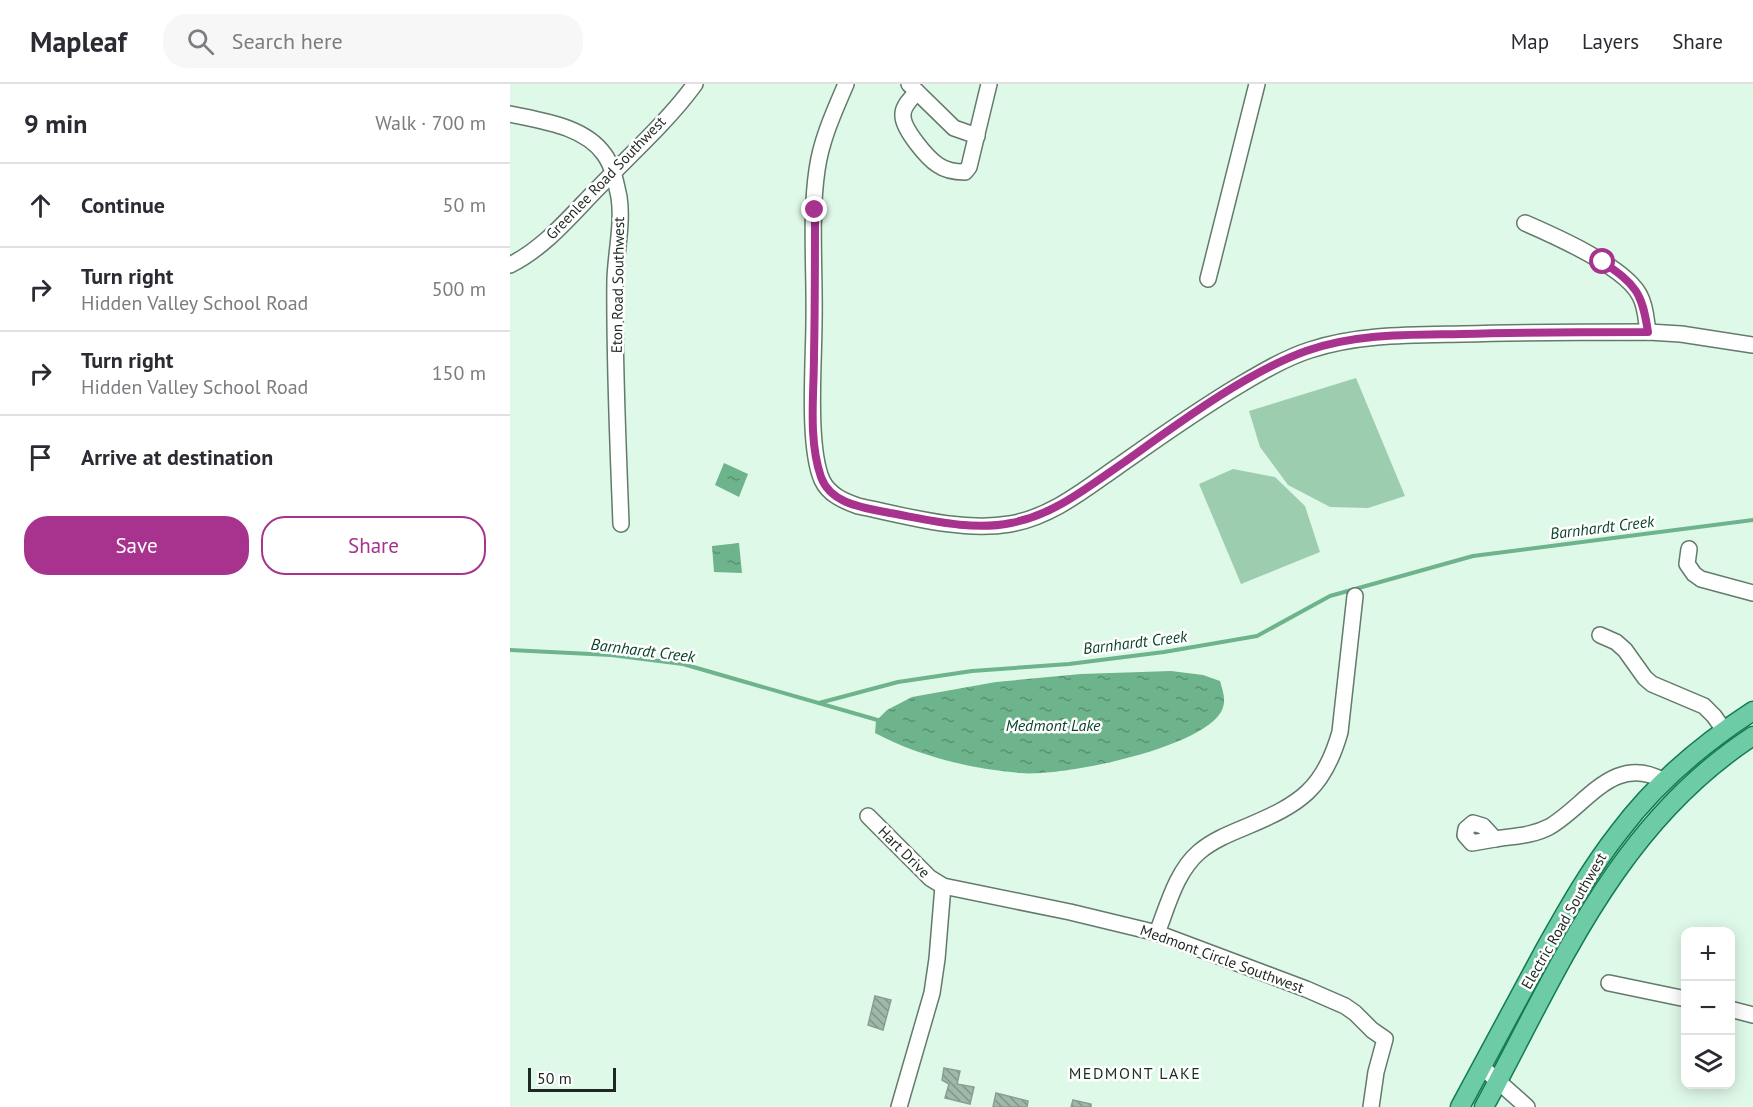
<!DOCTYPE html>
<html lang="en">
<head>
<meta charset="utf-8">
<style>
	body { margin:0; font-family:"PT Sans",sans-serif; background:#f7f7f7; color:#2b2b33 }
	.controls { position:absolute; right:18px; bottom:18px; display:grid; overflow:hidden; border-radius:12px; box-shadow:0 3px 15px #0003 }
	.controls button { width:54px; height:54px; display:grid; place-items:center; padding:0; border:0; border-bottom:2px solid #e1e1e2; background:#fff; color:#2b2b33; font:30px sans-serif }
	.scale { position:absolute; left:18px; bottom:15px; width:88px; box-sizing:border-box; padding-left:6px; border:3px solid #1e2822; border-top:0; font-size:16px; line-height:21px; white-space:nowrap; color:#1e2822; -webkit-text-stroke:4px #fff; paint-order:stroke }
	.stop { position:absolute; width:18px; height:18px; margin:-14px; border:4px solid #a7338e; border-radius:50%; background:#fff }
	.stop.end { background:#a7338e; border-color:#fff; box-shadow:0 2px 6px #0008 }
	.list { margin:0; padding:0; list-style:none }
	h2 { display:flex; justify-content:space-between; align-items:center; height:78px; margin:0; padding:0 24px; font-size:26px }
	h2 small { font-size:20px; font-weight:400; color:#7c7c81 }
	.list li { display:grid; grid-template-columns:39px 1fr auto; gap:18px; align-items:center; box-sizing:border-box; height:84px; padding:0 24px; border-top:2px solid #e1e1e2 }
	.list b { display:block; font-size:22px; white-space:nowrap }
	.list p { margin:0; font-size:20px; white-space:nowrap; color:#7c7c81 }
	.list em { font-size:20px; font-style:normal; color:#7c7c81 }
	.actions { display:flex; gap:12px; padding:18px 24px }
	.actions a { flex:1; padding:14px 0; border:2px solid #a7338e; border-radius:24px; text-align:center; font-size:21px; color:#a7338e }
	.actions .main { background:#a7338e; color:#fff }
	.icon { flex:none; width:33px; height:33px; fill:none; stroke:currentColor; stroke-width:2; stroke-linecap:round; stroke-linejoin:round }
	.map { position:relative; flex:none; width:1243px; height:1023px; overflow:hidden }
	header { display:flex; align-items:center; gap:36px; box-sizing:border-box; height:84px; padding:0 30px; background:#fff; border-bottom:2px solid #e1e1e2 }
	header strong { font-size:28px }
	nav { display:flex; gap:33px; margin-inline-start:auto; font-size:21px }
	.search { width:420px; height:54px; background:#f7f7f7; display:flex; align-items:center; gap:15px; box-sizing:border-box; padding:0 21px; border-radius:24px; color:#7c7c81; font-size:22px }
	main { display:flex }
	aside { flex:1; background:#fff }
	.map>svg:first-child { display:block }
	.pitch { fill:#9ccdaf }
	.water { fill:url(#water-ripples) }
	.lines { fill:none; stroke-linecap:round; stroke-linejoin:round }
	.stream { stroke:#6db38b; stroke-width:4 }
	.building { fill:url(#building-back-hatch); stroke:#879f90; stroke-width:1.5 }
	.minor-casing { stroke:#637a6c; stroke-width:18 }
	.major-casing { stroke:#127c50; stroke-width:21 }
	.minor { stroke:#fff; stroke-width:15 }
	.major { stroke:#6dcba5; stroke-width:18 }
	.route { stroke:#a7338e; stroke-width:8 }
	.labels { text-anchor:middle; stroke-width:5; stroke-linejoin:round; paint-order:stroke }
	.street-label { font-size:15px; fill:#1e2822; stroke:#fff }
	.water-label { font-size:16px; font-style:italic; fill:#0a4329; stroke:#fff }
	.neighbourhood-label { font-size:16px; letter-spacing:1.5px; fill:#1a2f23; stroke:#fff }
</style>
</head>
<body>
<header>
<strong>Mapleaf</strong>
<div class="search"><svg class="icon" aria-label="search" viewBox="0 0 24 24"><circle cx="10" cy="10" r="6"/><path d="M15 15l6 6"/></svg>Search here</div>
<nav><a>Map</a><a>Layers</a><a>Share</a></nav>
</header>
<main>
<aside>
<h2>9 min<small>Walk · 700 m</small></h2>
<ul class="list">
<li><svg class="icon" aria-label="ahead" viewBox="0 0 24 24"><path d="M12 20V5M6 11l6-6 6 6"/></svg><div><b>Continue</b></div><em>50 m</em></li>
<li><svg class="icon" aria-label="right" viewBox="0 0 24 24"><path d="M7 20v-9h11M14 6l5 5-5 5"/></svg><div><b>Turn right</b><p>Hidden Valley School Road</p></div><em>500 m</em></li>
<li><svg class="icon" aria-label="right" viewBox="0 0 24 24"><path d="M7 20v-9h11M14 6l5 5-5 5"/></svg><div><b>Turn right</b><p>Hidden Valley School Road</p></div><em>150 m</em></li>
<li><svg class="icon" aria-label="arrive" viewBox="0 0 24 24"><path d="M6 21V4h12l-3 4 3 4H6"/></svg><div><b>Arrive at destination</b></div></li>
</ul>
<div class="actions"><a class="main">Save</a><a>Share</a></div>
</aside>
<div class="map">
<svg width="1243" height="1023" viewBox="0 0 1243 1023">
	<defs>
		<pattern id="water-ripples" width="26" height="14" patternUnits="userSpaceOnUse" patternTransform="scale(1.5)"><rect width="26" height="14" fill="#6db38b"/><path d="M2 4q2-2 4 0t4 0M15 11q2-2 4 0t4 0" fill="none" stroke="#599271"/></pattern>
		<pattern id="building-back-hatch" width="6" height="6" patternUnits="userSpaceOnUse" patternTransform="scale(1.5)"><rect width="6" height="6" fill="#9fb8a8"/><path d="M-1 5l2 2M0 0l6 6M5-1l2 2" fill="none" stroke="#819688"/></pattern>
	</defs>
	<rect width="100%" height="100%" fill="#dff9e8"/>
	<g class="pitch">
		<polygon points="846,294 895,412 858,424 820,423 778,401 750,363 739,327"/>
		<polygon points="723,385 765,393 795,422 810,468 731,500 689,400"/>
	</g>
	<g class="water">
		<polygon points="214,379 238,390 229,413 205,401"/>
		<polygon points="229,459 232,489 204,488 202,462"/>
		<path d="M 661,587 L 693,591 L 710,597 C 713,608 717,617 711,628 C 689,665 552,693 510,689 C 461,685 408,672 365,649 L 366,637 L 377,626 L 402,613 L 486,598 L 571,590 Z"/>
	</g>
	<g class="lines">
		<g class="stream">
			<polyline points="0,566 101,571 173,580 371,637"/>
			<polyline points="309,619 388,598 462,587 559,580 654,568 747,552 820,512 963,472 1243,436"/>
		</g>
	</g>
	<g class="building">
		<polygon points="365,912 381,916 373,946 358,941"/>
		<polygon points="434,984 450,987 447,1000 464,1003 460,1020 435,1014 439,1000 432,996"/>
		<polygon points="486,1009 518,1017 517,1023 483,1023"/>
		<polygon points="563,1016 581,1020 581,1023 561,1023"/>
	</g>
	<g class="lines">
		<g class="minor-casing">
			<g id="minor">
				<path d="M 336,0 C 324,28 311,56 307,86 C 300,133 305,189 304,237 C 304,277 297,362 312,396 C 319,411 334,417 348,422 C 396,432 451,448 500,440 C 541,433 574,406 607,383 C 647,355 686,327 728,302 C 750,289 775,274 800,266 C 849,250 901,251 953,250 C 1014,248 1076,248 1138,248 L 1171,250 L 1243,261"/>
				<polyline points="399,0 444,44 467,52"/>
				<path d="M 407,8 C 401,15 392,22 393,32 C 393,45 417,74 428,81 C 435,86 446,88 455,88 L 459,83 L 479,0"/>
				<path d="M 0,30 C 32,37 74,42 94,70 C 103,82 106,99 109,113 C 113,139 106,168 105,195 C 104,276 108,358 111,440"/>
				<path d="M 1015,139 C 1045,152 1116,183 1130,212 C 1136,223 1136,236 1138,248"/>
				<path d="M 0,181 C 36,163 62,130 90,102 C 122,69 158,37 185,0"/>
				<polyline points="698,195 747,0"/>
				<polyline points="1179,465 1177,480 1184,490 1191,495 1243,509"/>
				<polyline points="1090,551 1106,558 1115,566 1135,594 1142,600 1194,622 1204,632 1214,646"/>
				<polyline points="358,732 420,794 433,802 560,828 647,849 796,905 835,922 845,929 862,946 875,955 866,988 861,1023"/>
				<polygon points="963,739 973,742 985,755 962,759 955,751 956,745"/>
				<path d="M 985,755 C 1003,752 1022,752 1039,743 C 1076,722 1104,668 1154,697"/>
				<path d="M 647,849 C 658,821 666,788 689,768 C 703,756 721,749 738,742 C 790,720 814,705 830,648 L 845,512"/>
				<polyline points="1099,899 1176,915"/>
				<polyline points="1220,925 1243,931"/>
				<polyline points="972,983 1017,1023"/>
				<polyline points="389,1023 422,909 427,875 433,802"/>
			</g>
		</g>
		<g class="major-casing">
			<g id="major">
				<path d="M 950,1023 C 978,971 1006,919 1034,867 C 1057,826 1080,785 1109,748 C 1145,700 1192,660 1243,627"/>
				<path d="M 974,1023 C 1049,885 1106,741 1243,652"/>
			</g>
		</g>
		<use href="#minor" class="minor"/>
		<use href="#major" class="major"/>
	</g>
	<g class="lines">
		<path class="route" d="M 305,126 C 305,174 305,223 304,271 C 304,311 298,355 311,393 C 321,421 356,424 380,429 C 419,436 462,447 501,439 C 544,431 578,403 613,379 C 666,341 735,289 796,267 C 846,249 900,251 952,250 C 1014,248 1076,248 1138,248 C 1132,208 1126,201 1093,178"/>
	</g>
	<g class="labels">
		<g class="street-label">
			<text transform="translate(96 94) rotate(-46)" y="5">Greenlee Road Southwest</text>
			<text transform="translate(108 201) rotate(-89)" y="5">Eton Road Southwest</text>
			<text transform="translate(394 768) rotate(45)" y="5">Hart Drive</text>
			<text transform="translate(1054 837) rotate(-60)" y="5">Electric Road Southwest</text>
			<text transform="translate(712 875) rotate(20)" y="5">Medmont Circle Southwest</text>
		</g>
		<g class="water-label">
			<text transform="translate(1092 443) rotate(-7)" y="6">Barnhardt Creek</text>
			<text transform="translate(625 558) rotate(-7)" y="6">Barnhardt Creek</text>
			<text transform="translate(133 566) rotate(7)" y="6">Barnhardt Creek</text>
			<text x="543" y="647">Medmont Lake</text>
		</g>
		<g class="neighbourhood-label">
			<text x="625" y="995">MEDMONT LAKE</text>
		</g>
	</g>
</svg>
<div class="controls">
<button>+</button>
<button>−</button>
<button><svg class="icon" aria-label="layers" viewBox="0 0 24 24"><path d="M12 4l9 5-9 5-9-5zM3 14l9 5 9-5"/></svg></button>
</div>
<div class="scale">50 m</div>
<div class="stop" style="left:1093px;top:178px"></div>
<div class="stop end" style="left:305px;top:126px"></div>
</div>
</main>
</body>
</html>
